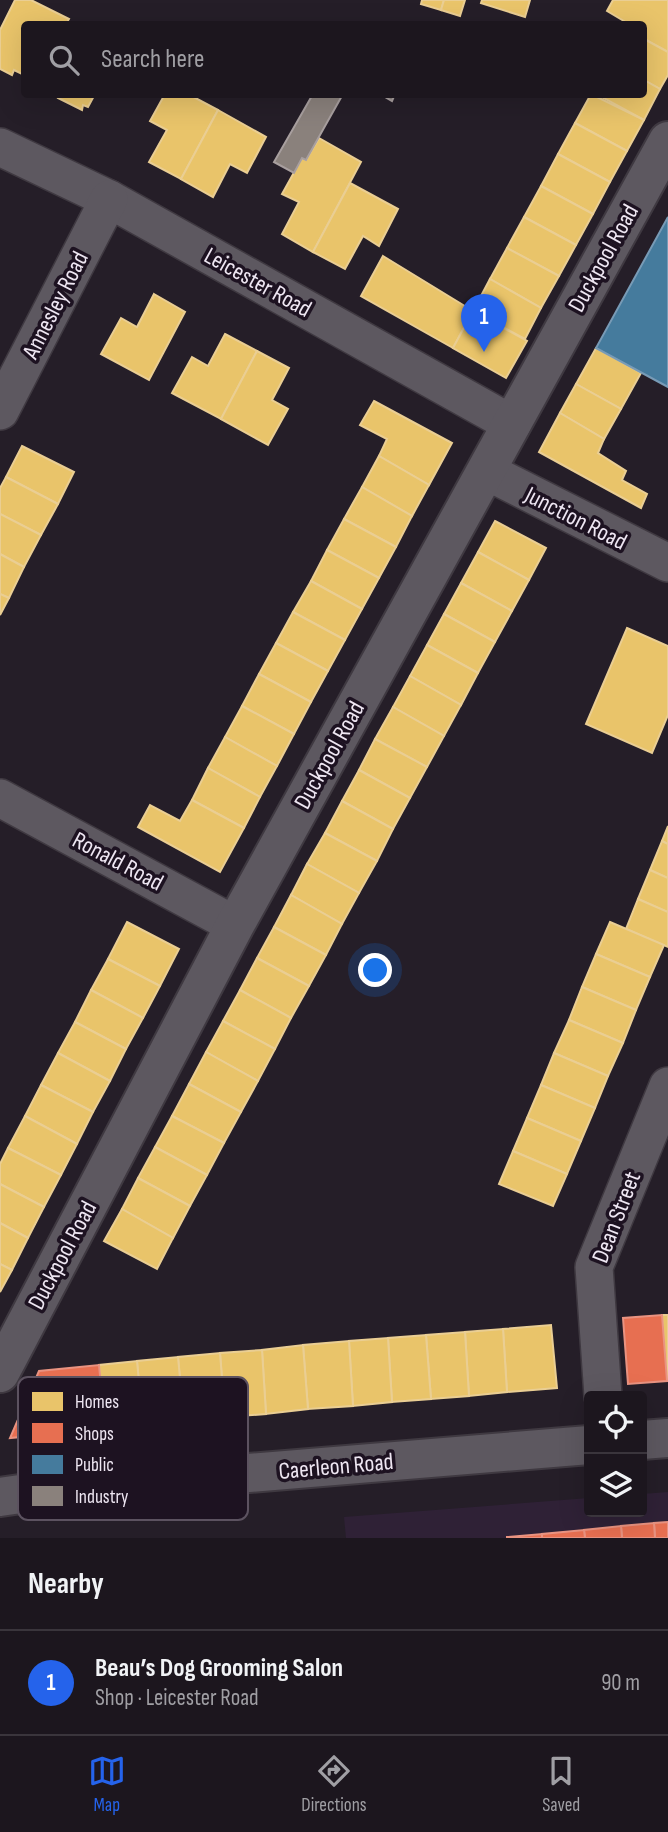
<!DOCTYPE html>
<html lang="en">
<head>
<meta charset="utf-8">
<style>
	body { margin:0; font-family:"Sofia Sans Condensed",sans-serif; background:#251f27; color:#f1f3f6 }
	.controls { position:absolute; right:21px; bottom:21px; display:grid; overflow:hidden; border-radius:7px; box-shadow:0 7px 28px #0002 }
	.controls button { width:63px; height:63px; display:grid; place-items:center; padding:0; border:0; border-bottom:2px solid #3a353c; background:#1c161e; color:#f1f3f6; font:35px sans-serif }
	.you { position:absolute; left:376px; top:971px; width:24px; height:24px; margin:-18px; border:5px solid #fff; border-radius:50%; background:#1a73e8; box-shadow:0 0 0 10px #1a73e833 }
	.badge { display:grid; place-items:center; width:46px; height:46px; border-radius:50%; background:#2563eb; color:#fff; font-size:23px; font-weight:700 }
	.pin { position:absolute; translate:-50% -58px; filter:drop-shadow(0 2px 4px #0008) }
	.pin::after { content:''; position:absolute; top:37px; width:24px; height:21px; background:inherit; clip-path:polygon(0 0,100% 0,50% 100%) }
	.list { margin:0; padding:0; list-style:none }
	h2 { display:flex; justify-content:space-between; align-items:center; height:91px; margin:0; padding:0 28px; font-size:30px }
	h2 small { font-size:23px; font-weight:400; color:#a09fa4 }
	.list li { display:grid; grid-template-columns:46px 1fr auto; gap:21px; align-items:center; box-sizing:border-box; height:105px; padding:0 28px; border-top:2px solid #3a353c }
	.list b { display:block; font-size:26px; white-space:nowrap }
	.list p { margin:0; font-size:23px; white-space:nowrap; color:#a09fa4 }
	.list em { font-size:23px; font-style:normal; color:#a09fa4 }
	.icon { flex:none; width:38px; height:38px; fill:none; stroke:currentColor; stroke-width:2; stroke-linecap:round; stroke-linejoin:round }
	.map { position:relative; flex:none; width:668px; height:1538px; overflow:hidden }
	.search { position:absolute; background:#1c161e; box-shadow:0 7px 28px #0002; left:21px; right:21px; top:21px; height:77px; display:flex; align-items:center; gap:18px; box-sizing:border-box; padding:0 24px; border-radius:7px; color:#a09fa4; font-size:26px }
	.sheet { height:196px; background:#1c161e }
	nav { display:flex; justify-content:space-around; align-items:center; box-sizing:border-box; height:98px; border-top:2px solid #3a353c; background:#1c161e; font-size:19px; color:#a09fa4 }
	nav a { display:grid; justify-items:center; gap:4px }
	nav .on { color:#2563eb }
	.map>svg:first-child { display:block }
	.built { fill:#2f2136 }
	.homes { fill:#e9c46a; stroke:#eace93; stroke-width:2 }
	.shops { fill:#e76f51; stroke:#e99381; stroke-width:2 }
	.public { fill:#457b9d; stroke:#789bb6; stroke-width:2 }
	.industry { fill:#8a817c; stroke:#a89f9f; stroke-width:2 }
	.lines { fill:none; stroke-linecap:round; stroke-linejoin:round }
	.minor-casing { stroke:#3f3941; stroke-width:40 }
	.tertiary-casing { stroke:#3f3941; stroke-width:42 }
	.secondary-casing { stroke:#3f3941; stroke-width:42 }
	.minor { stroke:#5d5860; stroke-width:37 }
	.tertiary { stroke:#5d5860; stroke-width:38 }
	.secondary { stroke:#5d5860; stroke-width:38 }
	.labels { text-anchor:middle; stroke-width:7; stroke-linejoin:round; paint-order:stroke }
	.street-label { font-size:24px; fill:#eee6f2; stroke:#1d1221 }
	.key { fill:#1d1221; stroke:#5c5260; stroke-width:2 }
	.key-label { font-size:19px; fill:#eee6f2 }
</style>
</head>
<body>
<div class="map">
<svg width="668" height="1538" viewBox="0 0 668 1538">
	<rect width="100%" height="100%" fill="#251e28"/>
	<polygon class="built" points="668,1492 668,1538 346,1538 344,1517 589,1498 589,1512 642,1512 642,1494"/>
	<g class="homes">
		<polygon points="15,0 31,0 69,19 66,24 24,24 24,75 14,70 12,75 0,69 0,30"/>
		<polygon points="422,0 444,0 441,10 421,4"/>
		<polygon points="444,0 465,0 460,16 441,10"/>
		<polygon points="482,0 530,0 525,17 481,3"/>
		<polygon points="613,0 668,0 668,52 644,39 644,24 629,24 607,11"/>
		<polygon points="644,39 668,52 668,75 660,89 644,80"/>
		<polygon points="644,80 660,89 644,120 596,94 644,94"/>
		<polygon points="60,94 95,94 88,107 83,105 82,110 58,98"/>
		<polygon points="165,94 188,94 218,110 181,179 149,162 167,130 150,121"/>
		<polygon points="591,94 644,120 627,151 575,123"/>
		<polygon points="218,110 266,137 247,173 230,164 213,197 181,179"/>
		<polygon points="575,123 627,151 610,182 558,154"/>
		<polygon points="319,138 361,162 313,252 282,234 299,202 282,194 302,158 306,160"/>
		<polygon points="558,154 610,182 593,214 541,186"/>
		<polygon points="350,183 398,209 379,246 363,236 345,269 313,252"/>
		<polygon points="541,186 593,214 576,245 524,217"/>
		<polygon points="524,217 576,245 559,276 507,248"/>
		<polygon points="507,248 559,276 541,308 490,279"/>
		<polygon points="383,256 473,311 453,348 361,296"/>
		<polygon points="490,279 541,308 525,339 473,311"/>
		<polygon points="154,294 185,312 149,380 101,354 121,318 137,327"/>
		<polygon points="473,311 527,341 506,378 453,348"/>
		<polygon points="225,334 257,351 221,419 172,393 192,357 208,366"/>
		<polygon points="596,348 641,373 621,409 576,384"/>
		<polygon points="257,351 289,368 272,400 288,409 268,445 221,419"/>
		<polygon points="576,384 621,409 604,439 560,413"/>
		<polygon points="374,401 452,443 429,485 379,456 387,439 360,425"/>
		<polygon points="560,413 604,439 598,453 626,471 622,480 647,494 641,508 539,452"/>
		<polygon points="22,446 74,472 58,504 6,477"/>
		<polygon points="379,456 429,485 412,516 362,487"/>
		<polygon points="6,477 58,504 41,535 0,514 0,488"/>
		<polygon points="362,487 412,516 396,547 344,519"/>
		<polygon points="0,514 41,535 24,567 0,554"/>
		<polygon points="344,519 396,547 379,578 327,550"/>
		<polygon points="495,521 546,548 529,580 478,552"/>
		<polygon points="327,550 379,578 362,609 311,581"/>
		<polygon points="478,552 529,580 512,611 461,583"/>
		<polygon points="0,554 24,567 9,598 0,594"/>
		<polygon points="311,581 362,609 345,640 293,612"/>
		<polygon points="461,583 512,611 495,642 444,614"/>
		<polygon points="0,594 9,598 0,615"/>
		<polygon points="293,612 345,640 328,671 276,643"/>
		<polygon points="444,614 495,642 478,673 427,645"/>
		<polygon points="627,628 668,646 668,715 652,753 586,724"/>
		<polygon points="276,643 328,671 311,702 259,674"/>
		<polygon points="427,645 478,673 461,705 410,676"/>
		<polygon points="259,674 311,702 294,734 242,706"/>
		<polygon points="410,676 461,705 444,736 393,707"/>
		<polygon points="242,706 294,734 277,766 225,737"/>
		<polygon points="393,707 444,736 427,767 375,739"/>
		<polygon points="225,737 277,766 260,797 208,768"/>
		<polygon points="375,739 427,767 410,798 359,770"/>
		<polygon points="208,768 260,797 244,828 192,800"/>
		<polygon points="359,770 410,798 393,829 342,801"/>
		<polygon points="192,800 244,828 220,872 138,827 150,805 180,821"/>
		<polygon points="342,801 393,829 377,861 325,833"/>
		<polygon points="668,826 668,844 662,841"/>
		<polygon points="325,833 377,861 359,893 307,864"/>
		<polygon points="662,841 668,844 668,878 650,870"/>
		<polygon points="307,864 359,893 342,924 291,895"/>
		<polygon points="650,870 668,878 668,912 638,899"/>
		<polygon points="291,895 342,924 326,955 274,927"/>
		<polygon points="638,899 668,912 668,947 626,929"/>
		<polygon points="127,922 179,949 160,986 108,959"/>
		<polygon points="610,922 664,945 650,977 596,954"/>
		<polygon points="274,927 326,955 309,986 257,958"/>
		<polygon points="596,954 650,977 636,1010 582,987"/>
		<polygon points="257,958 309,986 291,1018 240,990"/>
		<polygon points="108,959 160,986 143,1018 91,990"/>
		<polygon points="582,987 636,1010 623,1043 569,1020"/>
		<polygon points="91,990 143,1018 126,1049 75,1022"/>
		<polygon points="240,990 291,1018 275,1049 223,1021"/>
		<polygon points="569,1020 623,1043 608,1076 554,1053"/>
		<polygon points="223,1021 275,1049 258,1081 206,1052"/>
		<polygon points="75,1022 126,1049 110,1081 58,1053"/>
		<polygon points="206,1052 258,1081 241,1112 189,1084"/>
		<polygon points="58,1053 110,1081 93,1112 41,1085"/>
		<polygon points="554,1053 608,1076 595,1108 541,1085"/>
		<polygon points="189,1084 241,1112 224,1143 172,1116"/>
		<polygon points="41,1085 93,1112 77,1144 25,1116"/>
		<polygon points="541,1085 595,1108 581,1141 527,1118"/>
		<polygon points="25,1116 77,1144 61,1175 8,1148"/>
		<polygon points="172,1116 224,1143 207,1175 155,1147"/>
		<polygon points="527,1118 581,1141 567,1174 513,1151"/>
		<polygon points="155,1147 207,1175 190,1206 138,1178"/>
		<polygon points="8,1148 61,1175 44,1207 0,1184 0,1164"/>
		<polygon points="513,1151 567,1174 553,1206 499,1184"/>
		<polygon points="138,1178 190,1206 173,1238 122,1209"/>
		<polygon points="0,1184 44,1207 28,1238 0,1223"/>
		<polygon points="122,1209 173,1238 157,1269 104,1241"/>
		<polygon points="0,1223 28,1238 12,1270 0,1264"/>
		<polygon points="0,1264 12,1270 0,1292"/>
		<polygon points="662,1315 668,1315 668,1381 667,1381"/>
		<polygon points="551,1325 557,1388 507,1392 503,1329"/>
		<polygon points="503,1329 507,1392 469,1396 465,1332"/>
		<polygon points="465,1332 469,1396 431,1399 426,1335"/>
		<polygon points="426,1335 431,1399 392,1402 388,1338"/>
		<polygon points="388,1338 392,1402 353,1406 349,1341"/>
		<polygon points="349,1341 353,1406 308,1409 303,1345"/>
		<polygon points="303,1345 308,1409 266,1414 262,1350"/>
		<polygon points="262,1350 266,1414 225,1417 220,1353"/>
		<polygon points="220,1353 225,1417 184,1421 178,1357"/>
		<polygon points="178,1357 184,1421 143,1425 137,1361"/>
		<polygon points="137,1361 143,1425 105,1429 99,1365"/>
	</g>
	<g class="shops">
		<polygon points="662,1315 667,1381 628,1384 623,1318"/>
		<polygon points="99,1365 105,1429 10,1438 39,1371"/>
		<polygon points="668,1522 668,1538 655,1538 654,1523"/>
		<polygon points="654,1523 655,1538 622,1538 621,1526"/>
		<polygon points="621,1526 622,1538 585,1538 584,1530"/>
		<polygon points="584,1530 585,1538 542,1538 542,1534"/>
		<polygon points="542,1534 542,1538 507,1538 507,1537"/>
	</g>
	<polygon class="public" points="668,217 668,387 596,348"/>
	<g class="industry">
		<polygon points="313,94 343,94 306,160 302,158 294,173 274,162"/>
		<polygon points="380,94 395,94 392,101"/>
	</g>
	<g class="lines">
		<g class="minor-casing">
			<g id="minor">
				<polyline points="0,147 109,199 512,424"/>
				<polyline points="0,411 109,199"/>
				<polyline points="486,471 668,563"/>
				<polyline points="0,798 235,925"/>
				<polyline points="603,1396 594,1267 668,1086"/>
			</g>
		</g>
		<g class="tertiary-casing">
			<polyline id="tertiary" points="0,1373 235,925 668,141"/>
		</g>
		<g class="secondary-casing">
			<g id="secondary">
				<polyline points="642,1440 668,1438"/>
				<polyline points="0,1497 55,1489 589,1445"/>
			</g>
		</g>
		<use href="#minor" class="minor"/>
		<use href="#tertiary" class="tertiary"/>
		<use href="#secondary" class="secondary"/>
	</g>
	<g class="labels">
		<g class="street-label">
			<text transform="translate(603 258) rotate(-61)" y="8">Duckpool Road</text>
			<text transform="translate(258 282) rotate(29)" y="8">Leicester Road</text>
			<text transform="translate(55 305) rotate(-63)" y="8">Annesley Road</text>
			<text transform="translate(576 518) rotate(27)" y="8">Junction Road</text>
			<text transform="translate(329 755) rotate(-61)" y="8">Duckpool Road</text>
			<text transform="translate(118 861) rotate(28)" y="8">Ronald Road</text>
			<text transform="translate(616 1217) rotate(-69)" y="8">Dean Street</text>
			<text transform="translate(62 1255) rotate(-62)" y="8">Duckpool Road</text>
			<text transform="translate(336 1466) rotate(-5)" y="8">Caerleon Road</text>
		</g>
	</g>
	<rect x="18" y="1377" width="230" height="143" rx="10" class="key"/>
	<rect x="32" y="1392" width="31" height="19" fill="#e9c46a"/>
	<rect x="32" y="1423" width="31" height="20" fill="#e76f51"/>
	<rect x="32" y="1455" width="31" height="19" fill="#457b9d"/>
	<rect x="32" y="1486" width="31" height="20" fill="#8a817c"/>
	<g class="key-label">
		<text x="75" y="1408">Homes</text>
		<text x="75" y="1440">Shops</text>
		<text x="75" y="1471">Public</text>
		<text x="75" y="1503">Industry</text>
	</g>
</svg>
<div class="controls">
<button><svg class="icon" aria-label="locate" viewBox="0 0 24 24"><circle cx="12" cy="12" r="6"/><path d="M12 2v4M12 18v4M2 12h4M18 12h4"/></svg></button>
<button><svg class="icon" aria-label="layers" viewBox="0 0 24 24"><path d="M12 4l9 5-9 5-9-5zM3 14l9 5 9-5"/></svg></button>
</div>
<div class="you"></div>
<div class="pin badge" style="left:484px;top:352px">1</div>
<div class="search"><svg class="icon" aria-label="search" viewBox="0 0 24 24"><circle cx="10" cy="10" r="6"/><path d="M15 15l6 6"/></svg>Search here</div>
</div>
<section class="sheet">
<h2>Nearby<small></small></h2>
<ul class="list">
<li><span class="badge">1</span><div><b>Beau’s Dog Grooming Salon</b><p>Shop · Leicester Road</p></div><em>90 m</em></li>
</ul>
</section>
<nav>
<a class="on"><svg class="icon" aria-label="map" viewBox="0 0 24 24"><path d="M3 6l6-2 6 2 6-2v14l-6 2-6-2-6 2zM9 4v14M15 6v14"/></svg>Map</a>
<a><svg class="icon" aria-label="directions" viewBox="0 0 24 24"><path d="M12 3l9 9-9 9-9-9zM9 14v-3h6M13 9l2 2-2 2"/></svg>Directions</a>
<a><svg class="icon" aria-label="saved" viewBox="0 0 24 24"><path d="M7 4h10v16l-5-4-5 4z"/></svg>Saved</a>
</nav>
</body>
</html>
